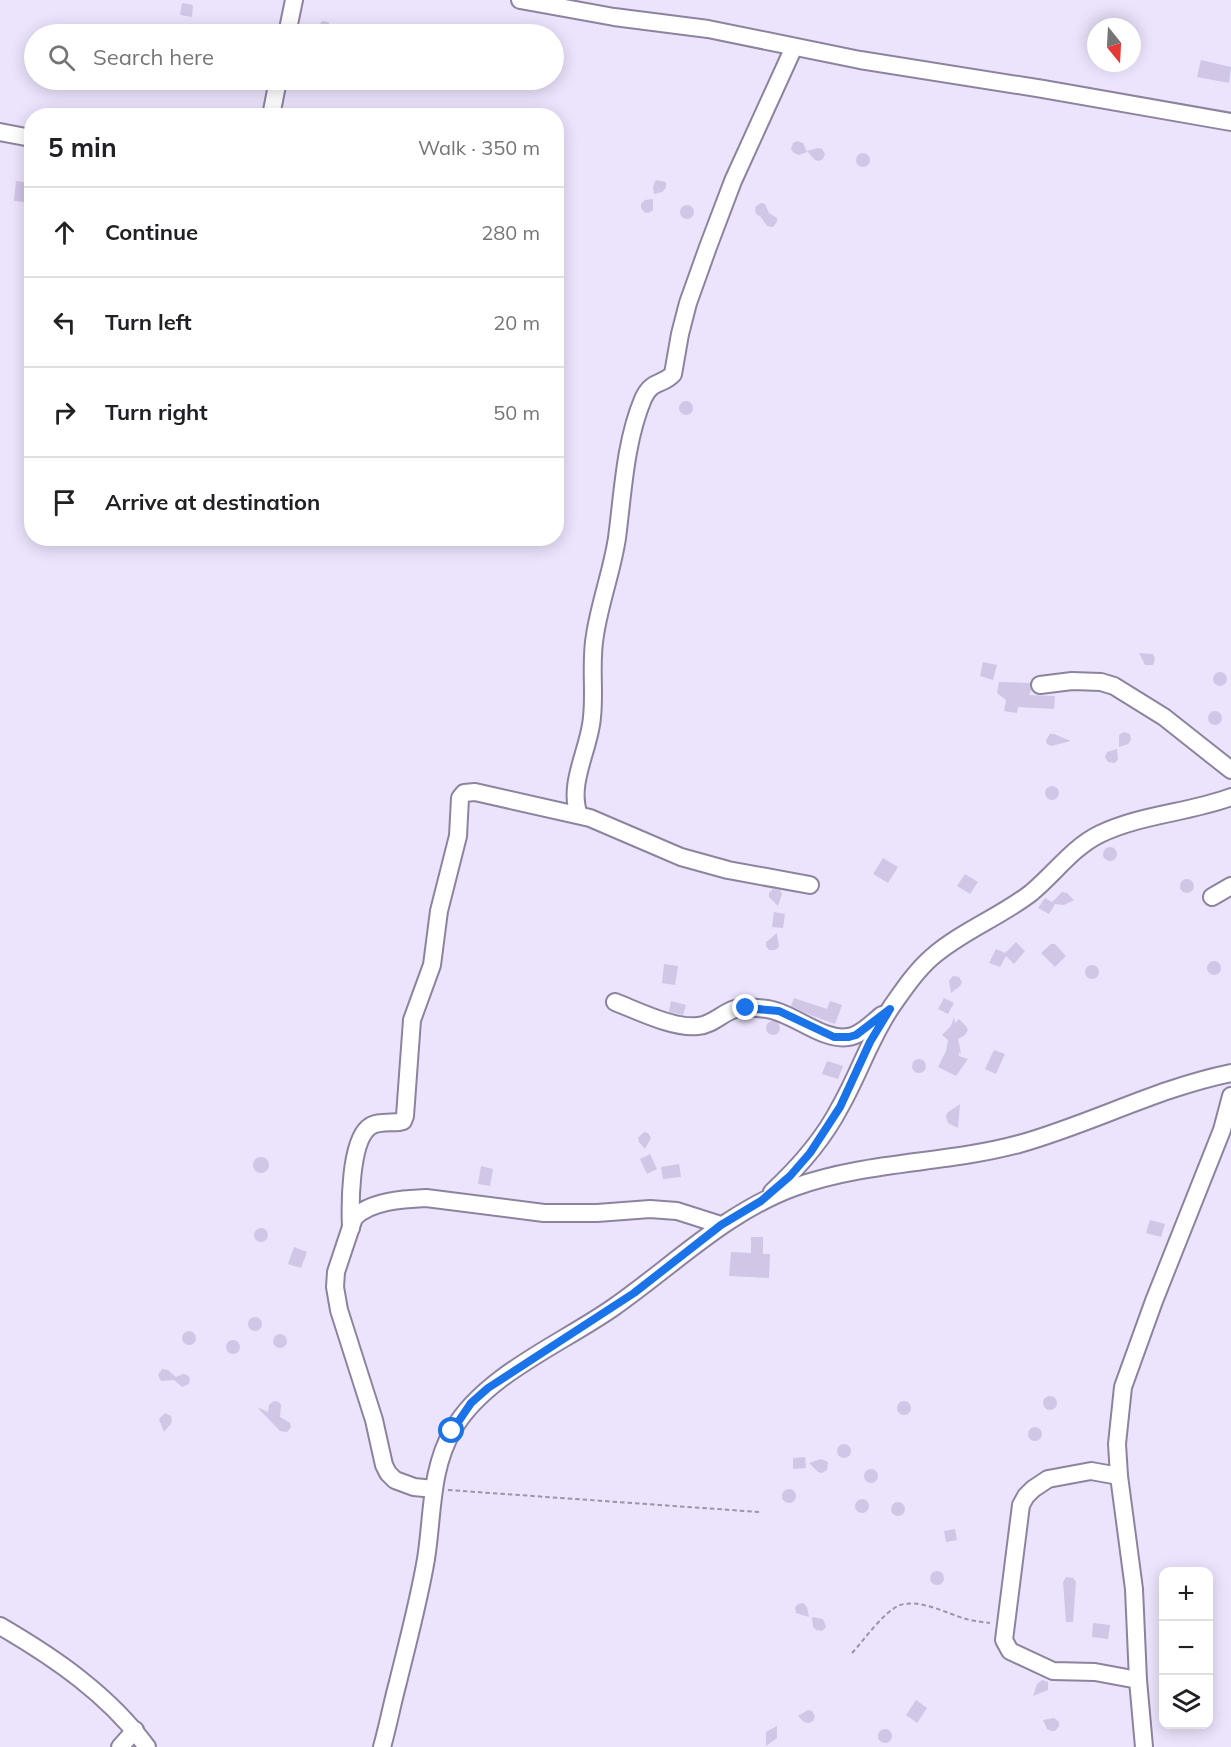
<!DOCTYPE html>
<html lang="en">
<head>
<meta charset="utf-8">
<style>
	body { margin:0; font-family:Mulish,sans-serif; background:#f2f2f2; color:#202124 }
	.controls { position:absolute; right:18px; bottom:18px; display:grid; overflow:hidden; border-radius:12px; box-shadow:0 3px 15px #0003 }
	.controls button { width:54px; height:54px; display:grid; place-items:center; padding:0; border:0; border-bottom:2px solid #e0e0e0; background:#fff; color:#202124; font:30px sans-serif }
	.compass { position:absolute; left:1087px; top:18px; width:54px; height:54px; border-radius:50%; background:#fff; box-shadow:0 3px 15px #0003; rotate:162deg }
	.stop { position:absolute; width:18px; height:18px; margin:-14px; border:4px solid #1a73e8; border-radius:50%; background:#fff }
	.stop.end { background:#1a73e8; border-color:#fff; box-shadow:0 2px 6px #0008 }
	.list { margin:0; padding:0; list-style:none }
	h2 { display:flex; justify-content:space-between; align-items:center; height:78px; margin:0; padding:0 24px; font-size:26px }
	h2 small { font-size:20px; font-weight:400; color:#757577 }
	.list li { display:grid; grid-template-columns:39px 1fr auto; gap:18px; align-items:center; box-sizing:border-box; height:90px; padding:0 24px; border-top:2px solid #e0e0e0 }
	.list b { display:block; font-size:22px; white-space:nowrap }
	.list em { font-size:20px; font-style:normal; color:#757577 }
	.icon { flex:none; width:33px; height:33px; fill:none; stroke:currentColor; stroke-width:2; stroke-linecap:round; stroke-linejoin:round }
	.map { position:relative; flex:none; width:1231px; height:1747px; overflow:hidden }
	.search { position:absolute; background:#fff; box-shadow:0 3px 15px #0003; left:24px; top:24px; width:540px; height:66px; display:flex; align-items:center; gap:15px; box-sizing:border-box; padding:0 21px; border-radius:33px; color:#757577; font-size:22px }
	.panel { position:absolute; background:#fff; box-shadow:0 3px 15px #0003; left:24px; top:108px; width:540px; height:438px; border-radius:24px }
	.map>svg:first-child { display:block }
	.building { fill:#d1c6e6 }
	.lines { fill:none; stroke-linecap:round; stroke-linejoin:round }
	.minor-casing { stroke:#8d839f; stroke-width:20 }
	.path { stroke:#9c95a8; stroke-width:2; stroke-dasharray:4.5 3; stroke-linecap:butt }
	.minor { stroke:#fff; stroke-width:16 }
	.route { stroke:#1a73e8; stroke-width:8 }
</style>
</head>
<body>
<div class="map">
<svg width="1231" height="1747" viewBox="0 0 1231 1747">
	<rect width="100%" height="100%" fill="#ece4fd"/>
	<g class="building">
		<polygon points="182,3 193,5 192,17 180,15"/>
		<polygon points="322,21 328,22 335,31 325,34 321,33 318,27"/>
		<polygon points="1201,60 1231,67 1229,83 1197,77"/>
		<polygon points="797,141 803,143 807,152 799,155 794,153 791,149 793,143"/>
		<polygon points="818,148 822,149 825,154 823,159 819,161 815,160 807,151"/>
		<circle cx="863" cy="160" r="7"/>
		<polygon points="656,180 666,182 666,188 662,192 654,194 653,186"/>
		<polygon points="16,181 32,183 32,203 14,201"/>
		<polygon points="653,199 653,210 648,213 644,212 641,208 641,204 645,200"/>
		<polygon points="761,203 765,204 769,213 777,218 777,222 773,227 767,226 761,217 756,214 755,207"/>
		<circle cx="687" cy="212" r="7"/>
		<circle cx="686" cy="408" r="7"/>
		<polygon points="1139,653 1153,654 1155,659 1153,665 1145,665"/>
		<polygon points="983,662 997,665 993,680 980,676"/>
		<circle cx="1220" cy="679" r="7"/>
		<polygon points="999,682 1030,683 1031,691 1029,695 1055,696 1054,709 1018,707 1017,713 1004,711 1006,700 997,693"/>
		<circle cx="1215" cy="718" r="7"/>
		<polygon points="1124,732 1130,734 1131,740 1128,744 1119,747 1119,735"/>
		<polygon points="1050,734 1054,734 1071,741 1051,746 1047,744 1046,740"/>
		<polygon points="1117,749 1118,759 1115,763 1108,762 1105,757 1107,752"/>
		<circle cx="1052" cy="793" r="7"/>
		<circle cx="1110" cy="854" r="7"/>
		<polygon points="883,858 898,867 888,883 873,874"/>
		<polygon points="965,874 978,882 970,894 957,886"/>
		<circle cx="1187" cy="886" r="7"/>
		<polygon points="773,889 780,890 782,894 778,906 769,897 769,893"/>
		<polygon points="1062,892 1067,893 1074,900 1064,905 1055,904 1049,914 1038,908 1045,898 1052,902"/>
		<polygon points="774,912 785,914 783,928 772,927"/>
		<polygon points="777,933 779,947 775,950 769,950 766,946 766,942"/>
		<polygon points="1016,942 1025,951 1014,964 1006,956 1000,967 989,963 996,949 1005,953"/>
		<polygon points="1051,944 1055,944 1066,956 1055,967 1041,953"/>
		<circle cx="1214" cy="968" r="7"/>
		<polygon points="664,964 678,966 675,985 662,983"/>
		<circle cx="1092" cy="972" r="7"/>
		<polygon points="953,976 959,977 962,982 960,986 951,993 949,981"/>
		<polygon points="794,998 827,1009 830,1001 842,1005 835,1024 810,1015 791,1006"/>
		<polygon points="944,998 954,1003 948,1014 938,1009"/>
		<polygon points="671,1001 686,1005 683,1015 669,1012"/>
		<polygon points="954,1017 955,1023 959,1019 966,1026 968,1030 965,1035 958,1039 961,1054 959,1052 959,1056 968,1059 956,1076 938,1067 946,1051 948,1040 942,1035 951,1026"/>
		<circle cx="773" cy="1028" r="7"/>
		<polygon points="994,1050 1005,1054 996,1074 985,1069"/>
		<circle cx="919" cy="1066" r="7"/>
		<polygon points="827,1061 843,1066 838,1079 822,1074"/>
		<polygon points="960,1104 958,1128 948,1123 946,1117 947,1113"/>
		<polygon points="644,1132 648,1133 651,1138 645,1149 639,1142 638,1138"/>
		<polygon points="650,1154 657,1169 647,1174 640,1159"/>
		<circle cx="261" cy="1165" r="8"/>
		<polygon points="679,1164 681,1177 663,1179 661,1167"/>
		<polygon points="481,1166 493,1169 490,1186 478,1184"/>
		<polygon points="1150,1220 1165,1224 1161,1237 1146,1233"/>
		<circle cx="261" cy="1235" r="7"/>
		<polygon points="751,1237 763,1237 763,1254 770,1254 769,1278 729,1276 731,1252 751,1253"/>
		<polygon points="294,1247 307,1252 301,1268 288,1264"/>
		<circle cx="255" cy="1324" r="7"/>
		<circle cx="189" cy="1338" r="7"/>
		<circle cx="280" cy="1341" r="7"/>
		<circle cx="233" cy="1347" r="7"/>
		<polygon points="162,1369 168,1370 176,1377 183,1374 187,1375 190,1378 189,1384 182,1387 174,1380 161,1381 158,1375"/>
		<circle cx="1050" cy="1403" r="7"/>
		<polygon points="274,1401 279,1402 281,1405 280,1417 290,1423 291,1427 287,1432 280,1431 257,1407 268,1412 269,1405"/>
		<circle cx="904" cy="1408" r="7"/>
		<polygon points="165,1413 171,1416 172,1422 164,1432 159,1419"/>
		<circle cx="1035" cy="1434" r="7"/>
		<circle cx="844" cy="1451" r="7"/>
		<polygon points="805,1457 806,1468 793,1469 793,1458"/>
		<polygon points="821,1459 828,1462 827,1470 822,1473 818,1472 809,1463"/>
		<circle cx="871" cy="1476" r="7"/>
		<circle cx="789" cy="1496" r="7"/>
		<circle cx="862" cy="1506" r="7"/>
		<circle cx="898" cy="1509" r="7"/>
		<polygon points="955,1529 957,1540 946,1542 944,1531"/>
		<circle cx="937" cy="1578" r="7"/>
		<polygon points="1066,1577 1073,1578 1076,1582 1073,1622 1066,1622 1063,1582"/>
		<polygon points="803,1603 807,1607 809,1617 796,1613 795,1607 798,1604"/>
		<polygon points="812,1617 823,1619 826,1627 822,1631 816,1630 813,1627"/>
		<polygon points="1093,1623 1110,1625 1108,1639 1092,1637"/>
		<polygon points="1042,1680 1048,1682 1048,1690 1033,1696 1037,1684"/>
		<polygon points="916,1700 927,1708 917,1723 906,1715"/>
		<polygon points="808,1710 812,1711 815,1716 813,1721 809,1723 804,1722 798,1716"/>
		<polygon points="1054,1718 1059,1722 1059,1726 1055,1731 1051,1731 1047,1729 1043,1720"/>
		<polygon points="777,1726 777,1738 766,1746 766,1732"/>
		<circle cx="885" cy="1736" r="7"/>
	</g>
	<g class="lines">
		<g class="minor-casing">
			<g id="minor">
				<polyline points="520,0 614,17 708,29 860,60 1043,89 1231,122"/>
				<polyline points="287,34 294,0"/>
				<polyline points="271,116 278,80"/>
				<polyline points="0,132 31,138"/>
				<polyline points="1040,685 1072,681 1101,682 1114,686 1164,717 1231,770"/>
				<path d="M 579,815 C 567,784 590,748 592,717 C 595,690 590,662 595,635 C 600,602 612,571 617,538 C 623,492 625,442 643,399 C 652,379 662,386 673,374 L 680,334 L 688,303 L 708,247 L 733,181 L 794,47"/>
				<polyline points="1212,897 1231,886"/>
				<path d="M 615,1002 C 638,1011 674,1029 698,1026 C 712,1025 722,1013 735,1009 C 745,1006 757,1008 767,1009 C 794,1013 822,1041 848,1037 C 860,1036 873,1022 882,1015"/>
				<path d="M 772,1192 C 799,1167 823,1140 840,1107 C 859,1074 870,1038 892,1006 C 904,989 916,971 932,957 C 962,931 1000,917 1031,893 C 1054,874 1073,847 1100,834 C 1142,814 1188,813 1231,797"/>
				<path d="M 351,1228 C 350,1205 350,1144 368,1128 C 375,1121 389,1123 399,1122 L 403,1121 L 405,1116 L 412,1020 L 432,965 L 439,911 L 458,836 L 460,798 L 464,793 L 475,792 L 590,818 L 681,857 L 728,870 L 810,885"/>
				<polyline points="1119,1476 1091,1471 1048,1479 1033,1489 1026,1496 1021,1505 1004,1640 1010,1651 1053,1671 1095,1672 1138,1680"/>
				<path d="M 434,1489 L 414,1487 L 395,1480 L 388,1473 L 384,1465 L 374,1420 L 339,1310 L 335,1287 L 336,1272 L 354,1218 C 370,1201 403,1199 426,1198 L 544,1213 L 597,1213 L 650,1209 L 677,1211 L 721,1225"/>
				<path d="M 0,1626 C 55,1658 109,1695 147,1747"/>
				<polyline points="120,1747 135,1730"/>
				<path d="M 382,1747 C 388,1726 392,1704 398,1682 C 408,1641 419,1600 426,1559 C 433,1515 430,1469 453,1430 C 484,1375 563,1343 614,1307 C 674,1265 726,1212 795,1187 C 867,1161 945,1164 1019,1144 C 1091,1124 1157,1088 1231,1073"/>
				<polyline points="1144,1747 1138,1680 1134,1589 1119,1476 1117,1444 1123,1387 1154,1301 1222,1130 1231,1096"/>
			</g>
		</g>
		<g class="path">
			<polyline points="448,1490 759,1512"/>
			<path d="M 852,1653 C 865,1639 882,1614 898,1606 C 917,1597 948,1614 966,1619 C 974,1621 982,1622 990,1623"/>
		</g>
		<use href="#minor" class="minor"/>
	</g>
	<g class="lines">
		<polyline class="route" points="452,1431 471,1403 488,1388 634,1293 721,1225 761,1201 790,1176 810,1153 840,1107 870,1042 890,1009 856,1035 849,1037 834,1037 779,1011 746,1008"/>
	</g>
</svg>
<div class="controls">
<button>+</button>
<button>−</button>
<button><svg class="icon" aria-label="layers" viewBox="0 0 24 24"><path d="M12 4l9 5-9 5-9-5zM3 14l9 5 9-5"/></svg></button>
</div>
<svg class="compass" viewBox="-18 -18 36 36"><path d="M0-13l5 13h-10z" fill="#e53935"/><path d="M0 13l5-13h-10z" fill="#757577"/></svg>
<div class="stop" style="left:452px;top:1431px"></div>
<div class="stop end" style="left:746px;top:1008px"></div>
<div class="search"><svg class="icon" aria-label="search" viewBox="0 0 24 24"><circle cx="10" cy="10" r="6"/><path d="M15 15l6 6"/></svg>Search here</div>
<section class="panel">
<h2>5 min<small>Walk · 350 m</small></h2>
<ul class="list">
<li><svg class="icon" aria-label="ahead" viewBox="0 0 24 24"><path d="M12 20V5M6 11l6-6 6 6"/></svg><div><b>Continue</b></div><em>280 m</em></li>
<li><svg class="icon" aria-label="left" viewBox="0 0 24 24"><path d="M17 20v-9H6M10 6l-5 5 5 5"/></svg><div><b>Turn left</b></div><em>20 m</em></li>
<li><svg class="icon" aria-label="right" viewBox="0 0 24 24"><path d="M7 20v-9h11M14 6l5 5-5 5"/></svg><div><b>Turn right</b></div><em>50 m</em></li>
<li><svg class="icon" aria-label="arrive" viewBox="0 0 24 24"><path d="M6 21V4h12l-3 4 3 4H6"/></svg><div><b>Arrive at destination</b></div></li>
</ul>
</section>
</div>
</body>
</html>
